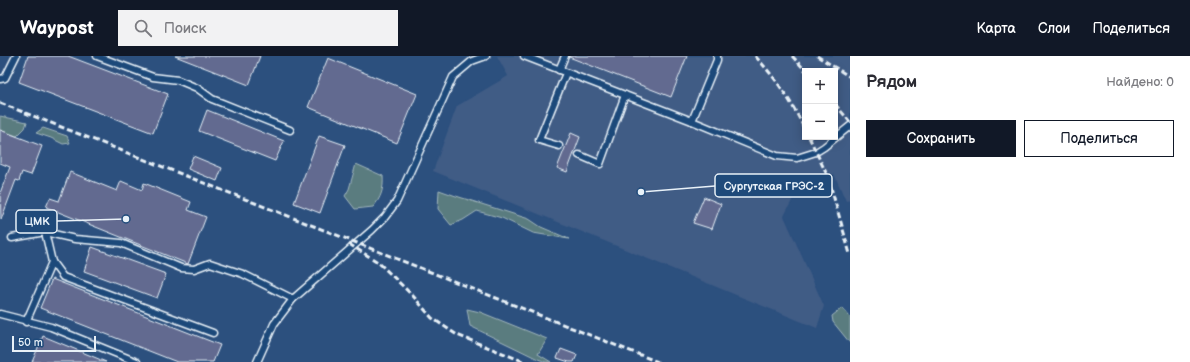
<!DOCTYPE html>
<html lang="ru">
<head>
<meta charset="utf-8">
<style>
	body { margin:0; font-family:"Balsamiq Sans",sans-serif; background:#f2f2f3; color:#2b2b33 }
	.controls { position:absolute; right:12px; top:12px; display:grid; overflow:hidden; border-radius:0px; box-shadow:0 2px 10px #0003 }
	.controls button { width:36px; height:36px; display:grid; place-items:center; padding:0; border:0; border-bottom:1px solid #e1e1e2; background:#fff; color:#2b2b33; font:20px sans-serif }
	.scale { position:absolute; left:12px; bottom:10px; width:84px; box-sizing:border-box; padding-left:4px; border:2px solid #e8f1f8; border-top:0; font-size:11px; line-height:14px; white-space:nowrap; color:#e8f1f8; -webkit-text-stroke:3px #1f4a7a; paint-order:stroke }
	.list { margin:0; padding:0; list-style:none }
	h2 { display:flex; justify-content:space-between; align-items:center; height:52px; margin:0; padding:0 16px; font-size:17px }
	h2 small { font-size:13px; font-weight:400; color:#7c7c81 }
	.actions { display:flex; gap:8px; padding:12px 16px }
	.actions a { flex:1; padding:9px 0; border:1px solid #111827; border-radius:0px; text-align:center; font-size:14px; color:#111827 }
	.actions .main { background:#111827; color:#fff }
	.icon { flex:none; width:22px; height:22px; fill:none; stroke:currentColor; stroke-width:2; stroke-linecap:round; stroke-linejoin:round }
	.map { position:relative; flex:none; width:850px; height:306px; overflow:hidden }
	header { display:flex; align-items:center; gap:24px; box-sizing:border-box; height:56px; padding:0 20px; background:#111827; color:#fff }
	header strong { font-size:19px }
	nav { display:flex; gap:22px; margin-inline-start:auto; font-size:14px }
	.search { width:280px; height:36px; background:#f2f2f3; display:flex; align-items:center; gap:10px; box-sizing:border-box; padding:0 14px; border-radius:0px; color:#7c7c81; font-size:15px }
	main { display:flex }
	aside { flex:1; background:#fff }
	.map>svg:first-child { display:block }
	.built { fill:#3f5b85; fill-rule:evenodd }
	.green { fill:#5a7b7f; stroke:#a1b6bc }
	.building { fill:#626a90; stroke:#e8f1f8 }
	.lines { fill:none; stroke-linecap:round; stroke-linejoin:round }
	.service-casing { stroke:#e8f1f8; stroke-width:9 }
	.service { stroke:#1f4a7a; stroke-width:6 }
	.rail { stroke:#e8f1f8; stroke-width:3; stroke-dasharray:6 3; stroke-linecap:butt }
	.leader { fill:none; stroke:#e8f1f8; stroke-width:1.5 }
	.callout-dot { fill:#e8f1f8; stroke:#1f4a7a; stroke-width:1.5 }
	.callout { fill:#1f4a7a; stroke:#e8f1f8; stroke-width:1.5 }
	.callout-label { font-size:11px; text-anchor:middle; font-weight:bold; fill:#e8f1f8 }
</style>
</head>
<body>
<header>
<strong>Waypost</strong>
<div class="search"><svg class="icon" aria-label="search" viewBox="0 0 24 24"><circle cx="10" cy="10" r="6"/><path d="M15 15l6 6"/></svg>Поиск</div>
<nav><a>Карта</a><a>Слои</a><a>Поделиться</a></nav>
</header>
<main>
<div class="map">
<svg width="850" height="306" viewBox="0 0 850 306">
	<rect width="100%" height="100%" fill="#2c507e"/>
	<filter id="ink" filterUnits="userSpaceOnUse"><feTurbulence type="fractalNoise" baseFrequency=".025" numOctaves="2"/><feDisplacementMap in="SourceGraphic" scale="8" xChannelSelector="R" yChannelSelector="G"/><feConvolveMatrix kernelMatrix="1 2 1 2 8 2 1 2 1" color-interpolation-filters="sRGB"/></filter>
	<g filter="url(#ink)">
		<path class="built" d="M 497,0 L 850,0 L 850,144 L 846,145 L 834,118 L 828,121 L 800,129 L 784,160 L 824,250 L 817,272 L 433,115 L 457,50 L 508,20 ZM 805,15 L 835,15 L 835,81 L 805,81 Z"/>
		<g class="green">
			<polygon points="0,60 27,66 25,72 17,80 0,74"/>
			<polygon points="43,72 67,80 70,87 63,88 51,82 36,77"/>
			<path d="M 356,108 L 383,120 C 384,133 381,142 373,151 L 355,153 L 345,140 L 349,133 Z"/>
			<polygon points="439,134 456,140 529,163 541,171 569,183 533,177 502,162 477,155 463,164 451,169 438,153"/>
			<polygon points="842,252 850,261 850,287 833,266 832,260"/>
			<polygon points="467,253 480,256 547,283 538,298 551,306 546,306 538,303 470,270"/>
		</g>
		<g class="building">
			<polygon points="28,0 68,0 168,38 153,77 19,26"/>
			<polygon points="175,0 260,0 249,29"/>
			<polygon points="569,0 687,0 671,41 569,1"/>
			<polygon points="328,2 417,38 397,87 308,51"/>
			<polygon points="207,54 284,85 275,105 199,75"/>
			<polygon points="0,74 42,90 31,119 22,116 19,125 16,124 1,164 0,137 10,111 0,107"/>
			<polygon points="571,77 580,81 567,116 557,112"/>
			<polygon points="319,80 345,89 320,157 294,147"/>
			<polygon points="193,100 222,112 217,125 188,113"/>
			<polygon points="70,116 117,135 121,125 142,134 144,127 191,146 188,154 206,161 188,208 46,151 50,142 59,145"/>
			<polygon points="704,141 721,148 712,173 693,167"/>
			<polygon points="92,191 166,218 157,242 84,215"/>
			<polygon points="52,223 220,289 213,306 177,306 40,252"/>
			<polygon points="43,280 106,306 32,306"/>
			<polygon points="561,293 577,299 574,306 569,306 557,302"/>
		</g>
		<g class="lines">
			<g class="service-casing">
				<g id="service">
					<polyline points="97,0 153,21 178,24 197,32 212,43 290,74"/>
					<polyline points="524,0 692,65 777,100 797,102 816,96 824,91 850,70"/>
					<polyline points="559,14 565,0"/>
					<polyline points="0,23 5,22 16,0"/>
					<polyline points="692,65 717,4 717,0"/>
					<polyline points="559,90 539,84 566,17"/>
					<polyline points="579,99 600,108 625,39"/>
					<polyline points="45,176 52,206 63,221 213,277"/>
					<polyline points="12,182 45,176 75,183 121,187 181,212 194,213 210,207 243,218 293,243"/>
					<polyline points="0,258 51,271 137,306"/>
					<polyline points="26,266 52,206"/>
					<polyline points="257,306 274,268 293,243 372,174 385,161 397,145 453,21 472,5 486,0"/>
				</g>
			</g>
			<use href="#service" class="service"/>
			<g class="rail">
				<path d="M 755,0 C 776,22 792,46 805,74"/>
				<polyline points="792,0 806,15"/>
				<polyline points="817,0 850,21"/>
				<polyline points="0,47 357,187 658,306"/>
				<polyline points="835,48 850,66"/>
				<polyline points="809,81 828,121 850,198"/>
				<polyline points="349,188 378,206 413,240 432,262 457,279 525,306"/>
			</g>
		</g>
	</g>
	<path class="leader" d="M641 136L715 130M126 163L57 165"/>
	<g class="callout-dot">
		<circle cx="641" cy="136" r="4"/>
		<circle cx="126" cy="163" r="4"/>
	</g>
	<g class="callout">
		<rect x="715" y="118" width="117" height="23" rx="4"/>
		<rect x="16" y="154" width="41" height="23" rx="4"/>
	</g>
	<g class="callout-label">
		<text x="774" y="134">Сургутская ГРЭС-2</text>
		<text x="37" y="169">ЦМК</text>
	</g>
</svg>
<div class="controls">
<button>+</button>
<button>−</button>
</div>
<div class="scale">50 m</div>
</div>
<aside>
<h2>Рядом<small>Найдено: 0</small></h2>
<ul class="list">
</ul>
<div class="actions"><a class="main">Сохранить</a><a>Поделиться</a></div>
</aside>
</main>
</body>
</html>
